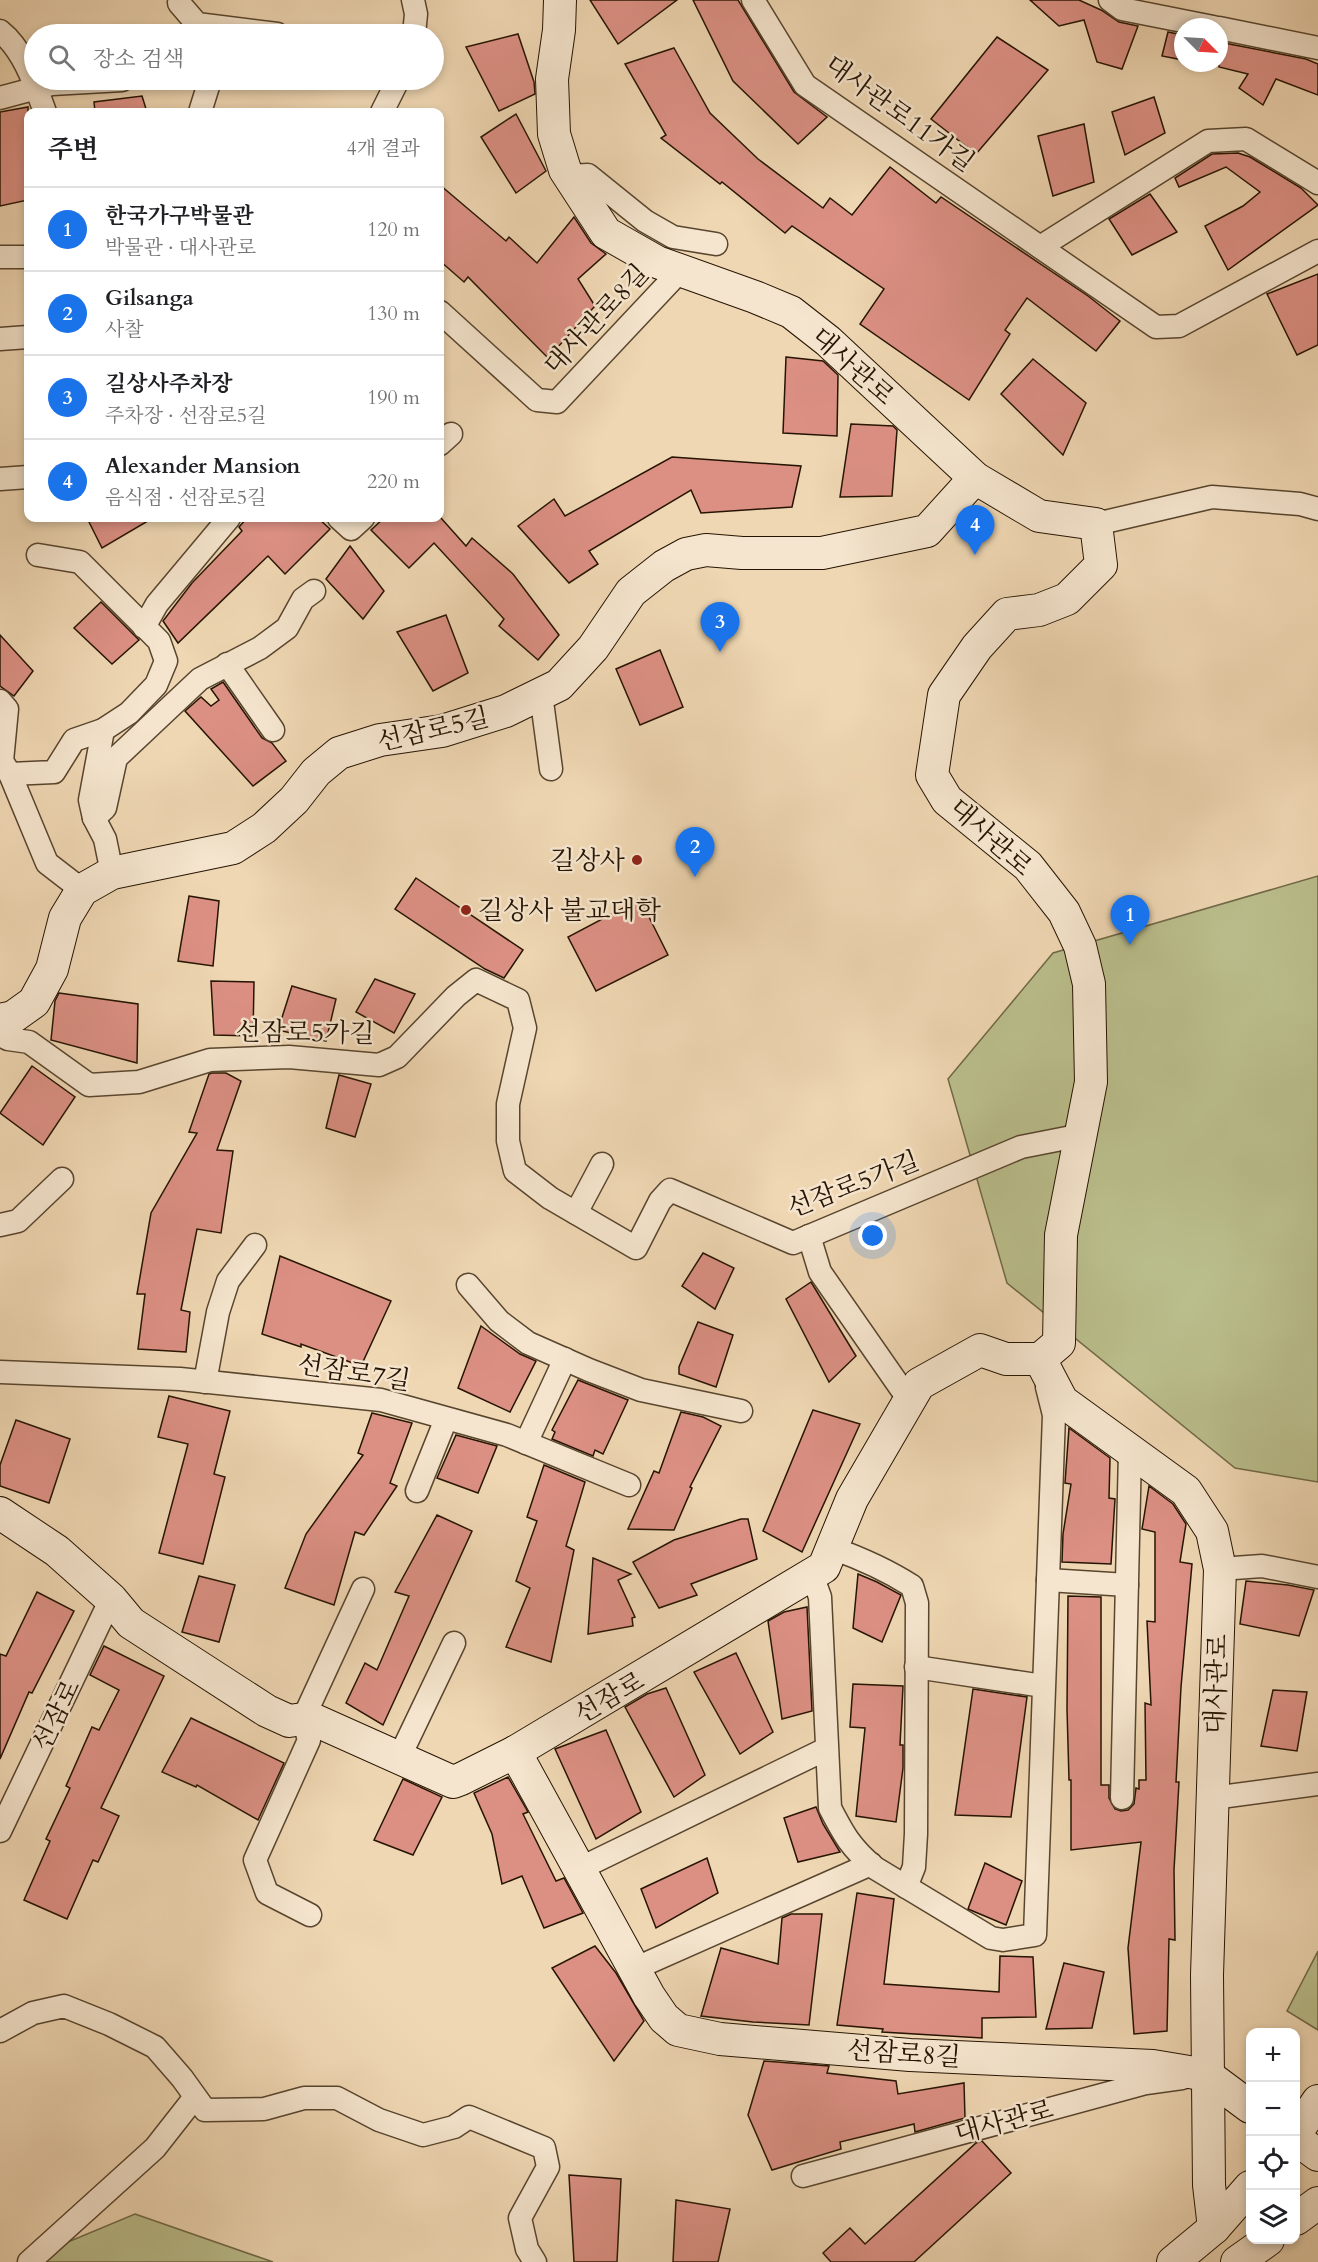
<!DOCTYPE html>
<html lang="ko">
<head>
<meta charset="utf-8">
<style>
	body { margin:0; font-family:Cardo,"Noto Serif KR",serif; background:#f6f6f6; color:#202124 }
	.controls { position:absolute; right:18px; bottom:18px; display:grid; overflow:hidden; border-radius:12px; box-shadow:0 3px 9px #0003 }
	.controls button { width:54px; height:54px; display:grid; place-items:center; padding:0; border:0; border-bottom:2px solid #e0e0e0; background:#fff; color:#202124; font:30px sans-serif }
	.compass { position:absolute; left:1174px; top:18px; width:54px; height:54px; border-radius:50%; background:#fff; box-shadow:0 3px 9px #0003; rotate:114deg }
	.you { position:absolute; left:873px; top:1236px; width:21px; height:21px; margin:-15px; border:4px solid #fff; border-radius:50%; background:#1a73e8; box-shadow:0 0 0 9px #1a73e833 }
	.badge { display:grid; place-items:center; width:39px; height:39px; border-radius:50%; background:#1a73e8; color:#fff; font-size:20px; font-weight:700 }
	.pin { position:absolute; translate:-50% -50px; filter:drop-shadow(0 2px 3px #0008) }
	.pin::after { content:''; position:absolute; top:32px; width:21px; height:18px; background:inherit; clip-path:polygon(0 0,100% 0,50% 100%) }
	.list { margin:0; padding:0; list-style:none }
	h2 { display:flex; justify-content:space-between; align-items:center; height:78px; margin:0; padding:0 24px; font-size:26px }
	h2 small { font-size:20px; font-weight:400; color:#757577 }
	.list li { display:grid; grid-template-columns:39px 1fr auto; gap:18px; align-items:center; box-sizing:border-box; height:84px; padding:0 24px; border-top:2px solid #e0e0e0 }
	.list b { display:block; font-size:22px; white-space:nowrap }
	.list p { margin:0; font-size:20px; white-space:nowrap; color:#757577 }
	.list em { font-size:20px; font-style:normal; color:#757577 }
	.icon { flex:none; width:33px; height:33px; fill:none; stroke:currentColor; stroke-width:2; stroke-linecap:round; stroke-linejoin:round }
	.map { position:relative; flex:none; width:1318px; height:2262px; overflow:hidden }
	.search { position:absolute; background:#fff; box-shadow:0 3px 9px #0003; left:24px; top:24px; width:420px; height:66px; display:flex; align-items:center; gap:15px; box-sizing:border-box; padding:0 21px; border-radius:33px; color:#757577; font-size:22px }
	.panel { position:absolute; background:#fff; box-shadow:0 3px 9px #0003; left:24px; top:108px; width:420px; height:414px; border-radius:12px }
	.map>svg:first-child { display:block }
	.green { fill:#babe8c; stroke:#706947; stroke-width:1.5 }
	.building { fill:#dc9084; stroke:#261402; stroke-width:1.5 }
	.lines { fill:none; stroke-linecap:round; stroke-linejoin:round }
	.street-casing { stroke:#58452e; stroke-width:25 }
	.secondary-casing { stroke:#261402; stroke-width:34 }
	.street { stroke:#f5e5ce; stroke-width:22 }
	.secondary { stroke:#f5e5ce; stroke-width:32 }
	.poi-dot { fill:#8f2418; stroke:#f5e5ce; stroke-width:2 }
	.labels { text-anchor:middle; stroke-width:5; stroke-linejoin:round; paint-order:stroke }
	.street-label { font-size:26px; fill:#261402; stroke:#f5e5ce }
	.poi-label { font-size:26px; fill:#261402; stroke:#f5e5ce; text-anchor:end }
</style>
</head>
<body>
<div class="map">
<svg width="1318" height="2262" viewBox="0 0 1318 2262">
	<rect width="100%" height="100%" fill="#efd7b3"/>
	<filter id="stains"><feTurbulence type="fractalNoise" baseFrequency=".00333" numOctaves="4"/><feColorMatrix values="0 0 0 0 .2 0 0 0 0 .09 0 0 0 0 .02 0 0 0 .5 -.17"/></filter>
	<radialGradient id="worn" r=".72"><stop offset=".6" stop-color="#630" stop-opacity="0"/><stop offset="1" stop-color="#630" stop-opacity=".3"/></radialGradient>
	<g class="green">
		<polygon points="1318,876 1318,1482 1235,1468 1007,1283 948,1079 1053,953"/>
		<polygon points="1318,1951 1318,2030 1287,2011"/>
		<polygon points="135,2214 273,2262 20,2262"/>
	</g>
	<g class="building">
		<polygon points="590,0 677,0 618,44"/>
		<polygon points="693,0 738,0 794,92 827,117 798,144 733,81"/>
		<polygon points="1030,0 1079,0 1101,10 1119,22 1138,26 1122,69 1097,62 1084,20 1059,26"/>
		<polygon points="1168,32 1183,35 1183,60 1162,56"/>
		<polygon points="518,34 534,82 535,94 499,111 466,47"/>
		<polygon points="997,37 1048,70 976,154 931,119"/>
		<polygon points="1219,42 1306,59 1318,64 1318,95 1276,79 1263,105 1239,88 1248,74 1219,67"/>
		<polygon points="674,48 710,113 758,159 823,208 830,198 852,215 890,167 936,203 941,197 1088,296 1120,321 1096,351 1027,298 1005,330 1010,334 969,400 860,324 884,289 792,226 785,233 722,182 720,184 661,138 666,135 625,64"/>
		<polygon points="142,96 147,112 95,112 94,102"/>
		<polygon points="1154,97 1165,133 1125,155 1112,112"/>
		<polygon points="28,107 28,200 0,206 0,112"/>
		<polygon points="516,114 546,171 516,193 481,137"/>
		<polygon points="1084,124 1094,182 1053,196 1038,136"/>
		<polygon points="1238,153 1250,157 1301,188 1318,205 1228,270 1205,226 1243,206 1260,192 1226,167 1179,187 1175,178 1212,154"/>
		<polygon points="440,185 506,241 509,237 537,263 574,217 591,243 606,254 578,279 595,306 548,358 468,277 464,282 440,261"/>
		<polygon points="1150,194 1177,232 1132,255 1109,219"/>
		<polygon points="1318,274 1318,345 1297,355 1267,294"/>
		<polygon points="786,357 823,361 838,375 837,436 783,433"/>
		<polygon points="1033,359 1086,403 1063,455 1001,394"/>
		<polygon points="851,424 893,426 897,430 892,496 840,497"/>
		<polygon points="672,457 801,466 792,507 701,513 691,490 589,551 598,564 569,583 518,526 554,499 565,516"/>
		<polygon points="87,518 153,518 102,548"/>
		<polygon points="247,518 318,518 330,529 285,574 268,556 178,643 163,621 192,583 242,531 239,527"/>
		<polygon points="384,518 441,518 466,546 472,538 513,574 559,635 538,660 499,626 504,619 434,543 409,568 371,530"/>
		<polygon points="350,546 384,591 363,619 326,579"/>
		<polygon points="101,602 139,640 112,664 74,628"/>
		<polygon points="446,615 468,673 433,691 397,632"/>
		<polygon points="0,635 33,671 14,696 0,686"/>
		<polygon points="660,650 683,707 640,725 616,669"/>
		<polygon points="223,682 262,738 272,743 286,761 253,786 185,711 201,697 211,706 219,700 211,689"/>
		<polygon points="416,878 523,950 504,978 485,969 395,909"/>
		<polygon points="189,896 219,901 213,966 178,961"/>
		<polygon points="640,899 668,955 596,991 568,937"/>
		<polygon points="375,979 415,994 394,1033 356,1012"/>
		<polygon points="211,981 254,982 253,1036 214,1035"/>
		<polygon points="292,986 336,999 326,1041 278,1030"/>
		<polygon points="59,993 138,1004 137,1063 51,1040 55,1001"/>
		<polygon points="32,1066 75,1097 43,1145 0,1113"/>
		<polygon points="212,1073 226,1073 241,1081 217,1150 233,1151 221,1233 197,1229 181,1310 190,1312 186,1352 138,1349 145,1294 137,1294 151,1213 197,1133 189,1132 209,1074"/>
		<polygon points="339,1075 371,1084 355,1137 326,1128"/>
		<polygon points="703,1253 734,1268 715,1309 682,1286"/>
		<polygon points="280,1256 391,1301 361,1366 301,1344 301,1347 262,1334"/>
		<polygon points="811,1282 856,1356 829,1382 786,1299"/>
		<polygon points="698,1322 733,1335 716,1387 679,1374 679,1367"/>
		<polygon points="481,1326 520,1354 536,1361 510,1412 458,1388"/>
		<polygon points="578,1380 628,1400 603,1454 595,1450 593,1456 552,1439 555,1432 552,1430"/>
		<polygon points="169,1396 230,1411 214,1474 225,1477 203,1564 159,1553 188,1444 158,1437"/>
		<polygon points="813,1410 860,1424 802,1552 763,1531"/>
		<polygon points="681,1412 703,1417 721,1426 690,1487 692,1488 674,1530 628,1529 654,1471 659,1473"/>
		<polygon points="372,1413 412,1423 390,1483 397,1486 364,1535 355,1532 334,1605 285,1588 306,1534 363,1455 358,1453"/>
		<polygon points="16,1420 70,1439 49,1503 0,1486 0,1465"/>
		<polygon points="1069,1428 1110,1458 1109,1498 1115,1499 1111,1564 1062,1562 1063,1534 1071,1484 1065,1483"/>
		<polygon points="456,1435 497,1446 478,1493 437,1478"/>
		<polygon points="544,1465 585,1482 566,1546 574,1550 551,1662 506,1647 530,1588 516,1581 537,1521 527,1517"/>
		<polygon points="1149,1486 1173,1504 1186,1524 1180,1562 1192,1564 1181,1687 1176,1782 1179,1782 1174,1870 1175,1940 1169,1939 1167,2031 1134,2034 1128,1948 1141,1842 1071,1850 1071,1780 1069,1780 1067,1709 1068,1596 1101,1597 1101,1785 1109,1785 1109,1798 1115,1809 1121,1811 1128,1810 1134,1804 1136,1788 1139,1789 1139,1780 1146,1780 1145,1703 1151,1705 1147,1621 1155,1622 1155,1532 1142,1529"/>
		<polygon points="437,1515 472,1531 383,1725 346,1703 365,1663 377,1670 409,1596 395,1592"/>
		<polygon points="741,1519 748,1519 757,1559 691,1584 697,1595 659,1608 633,1562 674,1540"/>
		<polygon points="593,1558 631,1574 618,1580 635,1617 632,1618 633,1626 588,1634"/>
		<polygon points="858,1574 877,1582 901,1595 882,1642 853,1628"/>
		<polygon points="199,1576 235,1585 219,1642 182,1632"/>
		<polygon points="1246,1581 1288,1585 1314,1590 1299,1636 1240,1624"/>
		<polygon points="37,1592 74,1611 32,1693 29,1692 0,1759 0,1654 6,1656"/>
		<polygon points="807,1607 812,1711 782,1719 768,1621 784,1612"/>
		<polygon points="104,1646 164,1676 101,1808 119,1816 98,1862 93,1860 67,1919 24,1900 50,1841 46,1839 70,1788 66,1786 92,1727 99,1730 119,1690 90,1675"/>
		<polygon points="736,1653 773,1732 740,1754 694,1672"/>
		<polygon points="853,1684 903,1686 900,1745 903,1745 903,1768 896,1822 856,1816 865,1728 850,1727"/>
		<polygon points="666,1688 705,1775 674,1797 625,1707 647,1694"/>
		<polygon points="973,1689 1027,1697 1011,1817 955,1815"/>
		<polygon points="1273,1690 1307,1692 1297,1751 1261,1746"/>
		<polygon points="191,1718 284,1763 258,1820 197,1785 196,1787 162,1772"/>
		<polygon points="606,1730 641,1812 596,1839 555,1749"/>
		<polygon points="508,1777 528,1812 523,1814 556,1881 564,1878 583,1913 544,1928 522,1876 502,1884 492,1834 474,1793"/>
		<polygon points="403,1779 442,1797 413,1855 374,1840"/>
		<polygon points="816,1807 823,1824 840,1852 798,1862 784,1818"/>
		<polygon points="707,1858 718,1893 656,1928 641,1889"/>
		<polygon points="985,1863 1022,1881 1006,1925 968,1909"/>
		<polygon points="857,1893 894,1899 884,1984 999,1992 1000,1956 1033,1957 1036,2017 982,2018 982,2038 882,2032 883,2029 837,2025"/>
		<polygon points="791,1914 822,1914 809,2025 753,2022 701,2016 721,1948 778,1964 782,1918"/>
		<polygon points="595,1946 616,1973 644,2021 614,2061 552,1968"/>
		<polygon points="1064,1963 1104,1972 1092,2028 1046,2029"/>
		<polygon points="764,2061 829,2066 827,2073 896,2081 898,2094 964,2083 965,2118 915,2132 914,2124 840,2142 841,2149 772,2170 748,2115"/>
		<polygon points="982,2141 1011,2173 914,2262 831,2262 823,2253 850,2228 865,2244 976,2143"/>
		<polygon points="569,2175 621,2179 617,2262 574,2262"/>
		<polygon points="676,2200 730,2209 718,2262 673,2262"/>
	</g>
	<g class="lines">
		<g class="street-casing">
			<g id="street">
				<polyline points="413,0 416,14 414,34"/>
				<polyline points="753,0 805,85 1156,327 1179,326 1318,251"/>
				<polyline points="1110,0 1122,9 1213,27"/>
				<polyline points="179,3 197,24 277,34"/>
				<polyline points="1219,28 1318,48"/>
				<path d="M 0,31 C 24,50 35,85 45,112"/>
				<polyline points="0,98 52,84 122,80"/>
				<polyline points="200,112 210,80"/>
				<polyline points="382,112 398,80"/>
				<polyline points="569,176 588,175 645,221 673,237 716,244"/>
				<polyline points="1040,247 1208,141 1246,139 1318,183"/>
				<polyline points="0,257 28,257"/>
				<polyline points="440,312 537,400 557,402 681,270"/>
				<polyline points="0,339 28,337"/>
				<polyline points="440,444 451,434"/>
				<polyline points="0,479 28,477"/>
				<polyline points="339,518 351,529 363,518"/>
				<polyline points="1096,524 1212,497 1300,504 1318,509"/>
				<polyline points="144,627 157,604 229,518"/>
				<polyline points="227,664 273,730"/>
				<polyline points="541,694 551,769"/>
				<polyline points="0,701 7,709 2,761 10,774 47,863 82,890"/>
				<polyline points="103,730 90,800 94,818 105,839 112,873"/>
				<polyline points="10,774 54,772 74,740 103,730 129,713 156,685 166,661 159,641 80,562 38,555"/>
				<polyline points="94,818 105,808 116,758 200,679 260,648 287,628 303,599 314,591"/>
				<polyline points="0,1035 8,1039 29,1042 89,1085 139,1082 210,1060 289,1057 379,1065 397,1057 456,996 476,980 518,1000 525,1028 508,1104 508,1141 515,1171 550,1198 636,1248 660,1201 670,1190 793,1243 1021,1147 1082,1135"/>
				<polyline points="576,1213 602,1164"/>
				<polyline points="0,1225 18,1221 62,1179"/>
				<polyline points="809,1236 820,1272 909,1400"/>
				<polyline points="468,1285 499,1321 528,1343 589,1370 641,1390 741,1411"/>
				<polyline points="0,1372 180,1379 381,1400 507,1435 629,1485"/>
				<polyline points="205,1382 218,1312 228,1281 255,1245"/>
				<polyline points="526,1443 565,1359"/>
				<polyline points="417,1491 446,1419"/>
				<path d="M 832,1548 C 860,1558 887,1570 912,1586 L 917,1603 L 916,1834 L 914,1867 L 906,1887"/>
				<polyline points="1220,1569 1262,1566 1318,1577"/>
				<path d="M 812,1575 L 820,1597 L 830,1808 C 844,1835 851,1848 875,1868 L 991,1938 L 1003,1940 L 1035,1935 L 1054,1415 L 1047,1387"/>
				<polyline points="1048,1580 1127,1585"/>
				<polyline points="916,1667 1043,1686"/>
				<polyline points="399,1758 454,1643"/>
				<polyline points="1122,1798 1130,1451"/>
				<polyline points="1213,1798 1318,1784"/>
				<polyline points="0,1831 111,1599"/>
				<polyline points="579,1869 826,1749"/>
				<polyline points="310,1915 267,1893 255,1860 309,1740 303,1719 363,1589"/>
				<polyline points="634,1969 871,1864"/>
				<polyline points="0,2031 33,2013 64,2006 109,2024 155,2047 182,2078 205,2110 264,2109 304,2098 337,2098 379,2120 423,2135 454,2127 469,2117 544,2148 548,2167 520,2218 527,2249 535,2262"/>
				<polyline points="803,2176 1146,2083 1182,2078"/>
				<polyline points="29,2262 155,2148 195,2097"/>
			</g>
		</g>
		<g class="secondary-casing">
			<g id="secondary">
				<polyline points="560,0 559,30 552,79 554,134 565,170 606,233 657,262 755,297 791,312 828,341 975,478 1039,516 1096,524 1101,565 1067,599 1039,610 1007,614 977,647 944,695 932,775 947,800 1028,866 1064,912 1080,946 1089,984 1091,1082 1061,1235 1059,1343 1040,1359 1062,1401 1186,1491 1212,1531 1220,1569 1207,1975 1209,2185 1214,2228"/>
				<polyline points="0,1020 13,1017 34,1002 52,969 65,918 82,890 112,873 233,848 264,828 294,800 316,772 339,753 380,740 442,731 506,711 559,685 593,648 631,592 664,566 686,554 706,550 742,553 822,553 927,531 975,478"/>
				<polyline points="0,1513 57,1551 111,1599 131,1623 267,1711 289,1721 310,1718 453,1782 461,1779 515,1752 824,1567 852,1499 919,1384 980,1350 1006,1359 1040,1359"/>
				<polyline points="515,1752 649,1996 664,2018 678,2030 720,2039 910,2055 1153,2066 1207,2075 1250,2107"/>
				<polyline points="1296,2133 1318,2101"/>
				<polyline points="1296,2139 1318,2155"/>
				<polyline points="1296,2219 1318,2203"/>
				<polyline points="1173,2262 1214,2228 1250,2187"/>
				<polyline points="1237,2262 1268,2240"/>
			</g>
		</g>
		<use href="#street" class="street"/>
		<use href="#secondary" class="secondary"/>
	</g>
	<g class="poi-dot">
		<circle cx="637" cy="860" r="6"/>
		<circle cx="466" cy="910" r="6"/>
	</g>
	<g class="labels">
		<g class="street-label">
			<text transform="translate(900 113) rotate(36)" y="9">대사관로11가길</text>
			<text transform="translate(596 319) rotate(-47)" y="9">대사관로8길</text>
			<text transform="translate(853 366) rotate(42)" y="9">대사관로</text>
			<text transform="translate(433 729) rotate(-13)" y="9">선잠로5길</text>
			<text transform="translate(991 837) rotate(42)" y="9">대사관로</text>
			<text transform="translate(305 1032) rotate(1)" y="9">선잠로5가길</text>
			<text transform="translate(853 1184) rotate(-21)" y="9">선잠로5가길</text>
			<text transform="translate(354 1372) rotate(9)" y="9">선잠로7길</text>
			<text transform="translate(1216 1684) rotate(-88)" y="9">대사관로</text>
			<text transform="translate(609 1697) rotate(-30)" y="9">선잠로</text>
			<text transform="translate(56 1715) rotate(-64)" y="9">선잠로</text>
			<text transform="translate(904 2053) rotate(4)" y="9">선잠로8길</text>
			<text transform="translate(1004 2121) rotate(-15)" y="9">대사관로</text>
		</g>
		<g class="poi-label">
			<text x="625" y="869">길상사</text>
			<text x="478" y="919" text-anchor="start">길상사 불교대학</text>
		</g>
	</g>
	<rect width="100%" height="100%" filter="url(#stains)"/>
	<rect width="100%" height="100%" fill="url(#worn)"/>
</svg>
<div class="controls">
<button>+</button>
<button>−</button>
<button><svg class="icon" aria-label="locate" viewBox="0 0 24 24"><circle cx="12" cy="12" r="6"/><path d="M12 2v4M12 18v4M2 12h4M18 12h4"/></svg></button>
<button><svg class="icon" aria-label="layers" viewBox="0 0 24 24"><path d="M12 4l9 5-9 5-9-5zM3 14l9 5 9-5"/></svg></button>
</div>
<svg class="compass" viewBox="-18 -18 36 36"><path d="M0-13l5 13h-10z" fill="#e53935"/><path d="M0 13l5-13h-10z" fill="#757577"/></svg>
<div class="you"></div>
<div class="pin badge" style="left:1130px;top:945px">1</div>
<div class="pin badge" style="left:695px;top:877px">2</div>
<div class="pin badge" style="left:720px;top:652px">3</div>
<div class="pin badge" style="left:975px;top:555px">4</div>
<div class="search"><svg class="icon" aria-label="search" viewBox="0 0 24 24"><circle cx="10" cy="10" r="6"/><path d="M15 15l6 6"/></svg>장소 검색</div>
<section class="panel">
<h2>주변<small>4개 결과</small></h2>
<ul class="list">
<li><span class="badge">1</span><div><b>한국가구박물관</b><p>박물관 · 대사관로</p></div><em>120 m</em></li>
<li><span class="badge">2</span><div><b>Gilsanga</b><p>사찰</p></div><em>130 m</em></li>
<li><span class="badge">3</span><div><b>길상사주차장</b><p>주차장 · 선잠로5길</p></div><em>190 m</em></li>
<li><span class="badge">4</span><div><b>Alexander Mansion</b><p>음식점 · 선잠로5길</p></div><em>220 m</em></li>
</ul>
</section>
</div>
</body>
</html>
